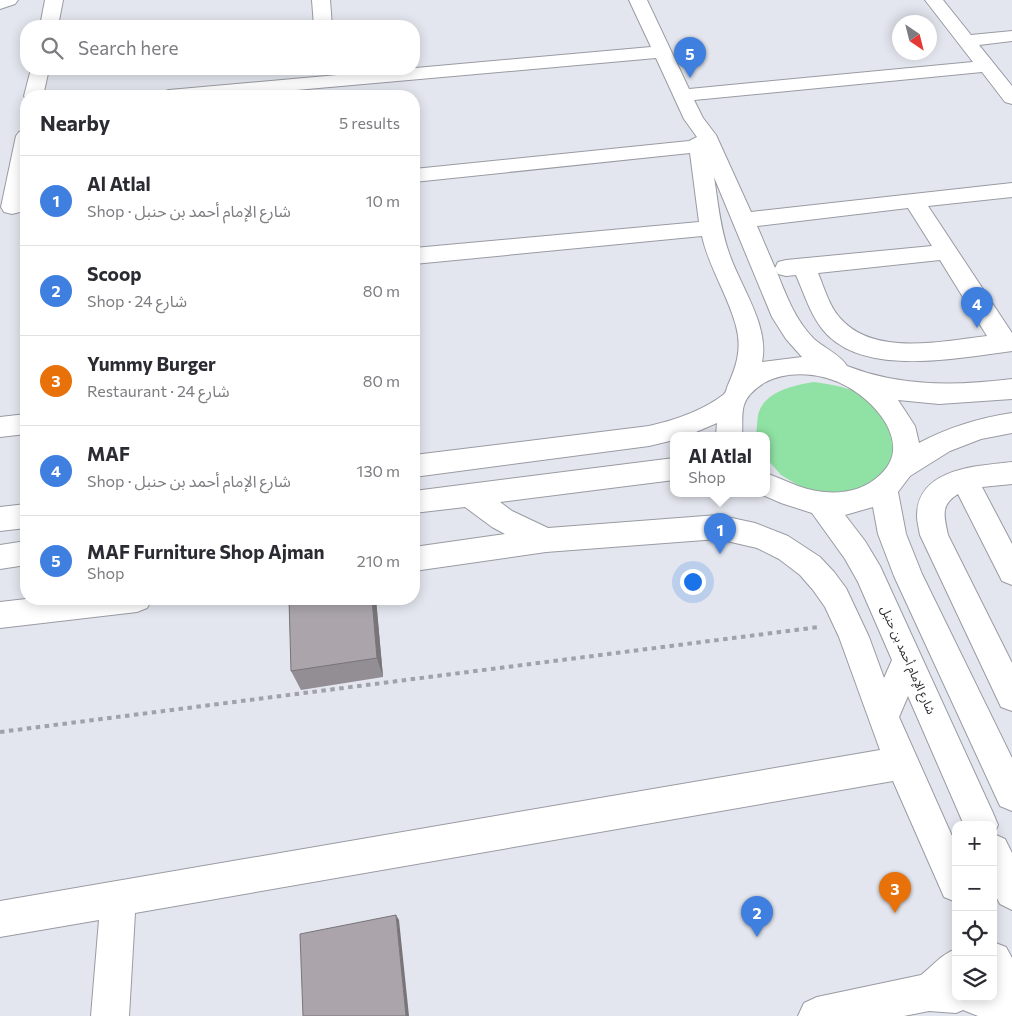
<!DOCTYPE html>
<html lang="en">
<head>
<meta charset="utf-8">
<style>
	body { margin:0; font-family:Commissioner,"Noto Sans Arabic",sans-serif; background:#f7f7f7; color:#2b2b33 }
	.controls { position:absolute; right:15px; bottom:15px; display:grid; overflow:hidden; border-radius:10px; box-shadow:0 2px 12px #0003 }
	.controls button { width:45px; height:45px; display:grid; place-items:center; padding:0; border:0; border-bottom:1px solid #e1e1e2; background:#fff; color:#2b2b33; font:25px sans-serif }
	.compass { position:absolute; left:892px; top:15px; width:45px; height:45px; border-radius:50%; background:#fff; box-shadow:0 2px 12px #0003; rotate:145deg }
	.you { position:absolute; left:692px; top:581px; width:18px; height:18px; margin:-12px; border:4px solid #fff; border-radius:50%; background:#1a73e8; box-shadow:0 0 0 8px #1a73e833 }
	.badge { display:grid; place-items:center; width:32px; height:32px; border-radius:50%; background:#0f766e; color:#fff; font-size:16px; font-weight:700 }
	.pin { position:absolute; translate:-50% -41px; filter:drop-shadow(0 1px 2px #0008) }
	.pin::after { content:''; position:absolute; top:26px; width:18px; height:15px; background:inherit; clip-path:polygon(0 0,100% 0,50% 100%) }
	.popup { position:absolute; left:670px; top:432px; width:100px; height:65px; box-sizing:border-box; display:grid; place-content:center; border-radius:10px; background:#fff; filter:drop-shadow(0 1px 4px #0005); font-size:16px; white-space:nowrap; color:#7c7c81 }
	.popup b { font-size:19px; color:#2b2b33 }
	.popup::after { content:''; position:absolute; left:50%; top:100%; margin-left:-10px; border:10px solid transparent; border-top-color:#fff }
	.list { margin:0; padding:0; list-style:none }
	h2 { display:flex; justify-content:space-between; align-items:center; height:65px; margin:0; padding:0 20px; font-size:21px }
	h2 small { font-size:16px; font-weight:400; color:#7c7c81 }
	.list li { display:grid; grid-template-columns:32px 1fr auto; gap:15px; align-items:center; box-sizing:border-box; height:90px; padding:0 20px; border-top:1px solid #e1e1e2 }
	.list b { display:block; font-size:19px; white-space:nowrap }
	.list p { margin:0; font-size:16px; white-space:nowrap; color:#7c7c81 }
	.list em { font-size:16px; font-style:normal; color:#7c7c81 }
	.icon { flex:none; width:28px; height:28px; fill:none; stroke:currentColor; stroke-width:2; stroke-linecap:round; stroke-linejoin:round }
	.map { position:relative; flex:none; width:1012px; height:1016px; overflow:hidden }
	.search { position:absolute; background:#fff; box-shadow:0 2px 12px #0003; left:20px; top:20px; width:400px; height:55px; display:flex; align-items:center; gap:12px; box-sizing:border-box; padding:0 18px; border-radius:20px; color:#7c7c81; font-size:19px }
	.panel { position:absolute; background:#fff; box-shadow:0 2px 12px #0003; left:20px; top:90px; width:400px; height:515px; border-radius:20px }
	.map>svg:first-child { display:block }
	.green { fill:#90e2a4 }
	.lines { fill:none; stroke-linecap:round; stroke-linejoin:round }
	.minor-casing { stroke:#999ba3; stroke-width:2 }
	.path { stroke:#a0a2a9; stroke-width:4; stroke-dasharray:4.5 4.5; stroke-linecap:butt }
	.minor { fill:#fff; fill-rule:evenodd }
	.wall { fill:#938e93 }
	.shaded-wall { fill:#787478 }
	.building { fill:#aba5ab; stroke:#787478 }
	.labels { text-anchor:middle; stroke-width:4; stroke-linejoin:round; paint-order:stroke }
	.street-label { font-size:12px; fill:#2a2b2e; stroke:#fff }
</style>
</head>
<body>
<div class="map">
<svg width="1012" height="1016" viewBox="0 0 1012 1016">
	<rect width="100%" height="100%" fill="#e4e6ef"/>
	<path class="green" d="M 813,382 C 837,385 864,390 882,408 C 890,416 898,439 903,450 L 872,492 L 836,497 L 803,488 L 781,475 L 766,458 L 766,435 L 756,435 C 757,429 757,422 758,415 C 764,391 793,386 813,382 Z"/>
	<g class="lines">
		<g class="minor-casing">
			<g id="minor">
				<polygon points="0,0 18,0 15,4 0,9"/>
				<polygon points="45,0 63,0 58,26 40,26"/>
				<polygon points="312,0 330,0 332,26 314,26"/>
				<path d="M 629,0 L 647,0 L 689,89 L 973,62 L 925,0 L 943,0 L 971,35 L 1012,31 L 1012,41 L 979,45 L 1012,86 L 1012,104 L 1005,102 L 982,72 L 694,100 L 703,118 L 716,135 L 751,212 L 1012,183 L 1012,197 L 928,206 L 1012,333 L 1012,351 C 958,358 862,378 823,330 C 810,314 804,293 796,275 L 786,276 L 778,274 L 776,270 C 786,295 795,320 814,339 C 824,348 841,355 847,366 C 901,387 955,386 1012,379 L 1012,399 L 939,404 L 898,400 L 915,426 L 919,443 C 949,427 979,418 1012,413 L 1012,433 L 981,439 L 950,451 L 910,476 L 898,492 L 906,534 L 922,574 L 1012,758 L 1012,811 L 1000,806 L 894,576 L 878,534 L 873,507 L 845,515 L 865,541 L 880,566 L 993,813 L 998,825 L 994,834 L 1005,839 L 1012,853 L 1012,910 L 1000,904 L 993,891 L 993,825 L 964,825 L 908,696 L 899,717 L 956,845 L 956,902 L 944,897 L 893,781 L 135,913 L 129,1016 L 91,1016 L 99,920 L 0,937 L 0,901 L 880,750 L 839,637 L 825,607 L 813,590 L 800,575 L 779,559 L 757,548 L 718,539 L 546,552 L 414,571 L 414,547 L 505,534 L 492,527 L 465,507 L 414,513 L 414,491 L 674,458 L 674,480 L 500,502 L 512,511 L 548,528 L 718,515 L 755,523 L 788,536 L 820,557 L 834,572 L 846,588 L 869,637 L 884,678 L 892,660 L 858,582 L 845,559 L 812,513 L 781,503 L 758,493 L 766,493 L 766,473 C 777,477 787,482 798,486 C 825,496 858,496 880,475 C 913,445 877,403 848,387 C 824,373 789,369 764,383 C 756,388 747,395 744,405 C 741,414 743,426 742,435 L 716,435 L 717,423 L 689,435 L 674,435 L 674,440 L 649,446 L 414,477 L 414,455 L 649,426 C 675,420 702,411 723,395 C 727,392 726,389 728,385 C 737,365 742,348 736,326 C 728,295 709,268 702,236 L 414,264 L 414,248 L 699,222 L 690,153 L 414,182 L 414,169 L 689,141 L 697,137 L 684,119 L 656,58 L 230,96 L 159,96 L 162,92 L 169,90 L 651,47 ZM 714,177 L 772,317 L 786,339 L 802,357 L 762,362 C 770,326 740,286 729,253 C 720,228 718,202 714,177 ZM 908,208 L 932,246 L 786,260 L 778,262 L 775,268 L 757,226 ZM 940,260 L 987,336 C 942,341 874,357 840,318 C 829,306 824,287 818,273 Z"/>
				<polygon points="31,69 49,69 43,96 26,96 26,99 24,96"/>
				<path d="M 26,130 C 27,151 31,194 20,212 L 12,214 L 4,212 L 1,207 L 16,136 L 19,132 Z"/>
				<polygon points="26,414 26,434 0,437 0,417"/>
				<path d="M 1012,462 L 1012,484 L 982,487 L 1012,544 L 1012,585 L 1002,581 L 958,494 C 940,505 944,516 948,535 L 1012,663 L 1012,711 L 1001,707 L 920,535 C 919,529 917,522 917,516 C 917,468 977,466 1012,462 Z"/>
				<polygon points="26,504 26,528 0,531 0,507"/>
				<polygon points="26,541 26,565 0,569 0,545"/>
				<polygon points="26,599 152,599 147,608 137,612 0,628 0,602"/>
				<path d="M 993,942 L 1006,947 L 1012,958 L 1012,1016 L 978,1016 L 963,1010 L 956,1013 L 929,1011 L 904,1016 L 798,1016 L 804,1003 L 817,997 L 921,975 C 934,965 940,955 956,949 L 956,997 L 993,997 Z"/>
			</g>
		</g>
		<polyline class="path" points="0,732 819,627"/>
		<use href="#minor" class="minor"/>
	</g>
	<polygon class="wall" points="289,599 376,599 383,677 301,690 291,671"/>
	<g class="shaded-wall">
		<polygon points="372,599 376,599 383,677 377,658"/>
		<polygon points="396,915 399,920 409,1016 406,1016"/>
	</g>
	<g class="building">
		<polygon points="289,599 372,599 377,658 291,671"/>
		<polygon points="396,915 406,1016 303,1016 300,934"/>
	</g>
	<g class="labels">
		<g class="street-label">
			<text transform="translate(908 660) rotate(66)" y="4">شارع الإمام أحمد بن حنبل</text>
		</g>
	</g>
</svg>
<div class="controls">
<button>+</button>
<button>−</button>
<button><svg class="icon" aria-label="locate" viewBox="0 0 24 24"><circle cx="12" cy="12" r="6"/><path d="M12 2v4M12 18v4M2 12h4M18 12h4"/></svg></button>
<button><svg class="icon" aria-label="layers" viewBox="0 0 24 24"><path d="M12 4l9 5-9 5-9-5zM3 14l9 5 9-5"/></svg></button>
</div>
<svg class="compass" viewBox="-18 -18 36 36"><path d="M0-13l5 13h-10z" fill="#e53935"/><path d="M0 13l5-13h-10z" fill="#7c7c81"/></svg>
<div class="you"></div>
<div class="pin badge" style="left:720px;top:554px;background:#3f7fe0">1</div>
<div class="popup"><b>Al Atlal</b>Shop</div>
<div class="pin badge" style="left:757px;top:937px;background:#3f7fe0">2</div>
<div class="pin badge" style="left:895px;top:913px;background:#e8710a">3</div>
<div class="pin badge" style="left:977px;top:328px;background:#3f7fe0">4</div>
<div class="pin badge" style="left:690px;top:78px;background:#3f7fe0">5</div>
<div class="search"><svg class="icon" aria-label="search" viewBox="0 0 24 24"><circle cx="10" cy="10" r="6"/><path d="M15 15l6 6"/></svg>Search here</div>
<section class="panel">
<h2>Nearby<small>5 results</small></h2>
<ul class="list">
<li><span class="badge" style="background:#3f7fe0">1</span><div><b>Al Atlal</b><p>Shop · شارع الإمام أحمد بن حنبل</p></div><em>10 m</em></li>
<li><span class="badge" style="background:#3f7fe0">2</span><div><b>Scoop</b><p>Shop · شارع 24</p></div><em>80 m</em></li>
<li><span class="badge" style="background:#e8710a">3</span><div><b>Yummy Burger</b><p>Restaurant · شارع 24</p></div><em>80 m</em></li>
<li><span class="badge" style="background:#3f7fe0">4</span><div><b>MAF</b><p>Shop · شارع الإمام أحمد بن حنبل</p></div><em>130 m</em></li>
<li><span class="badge" style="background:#3f7fe0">5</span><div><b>MAF Furniture Shop Ajman</b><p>Shop</p></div><em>210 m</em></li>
</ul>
</section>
</div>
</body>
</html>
